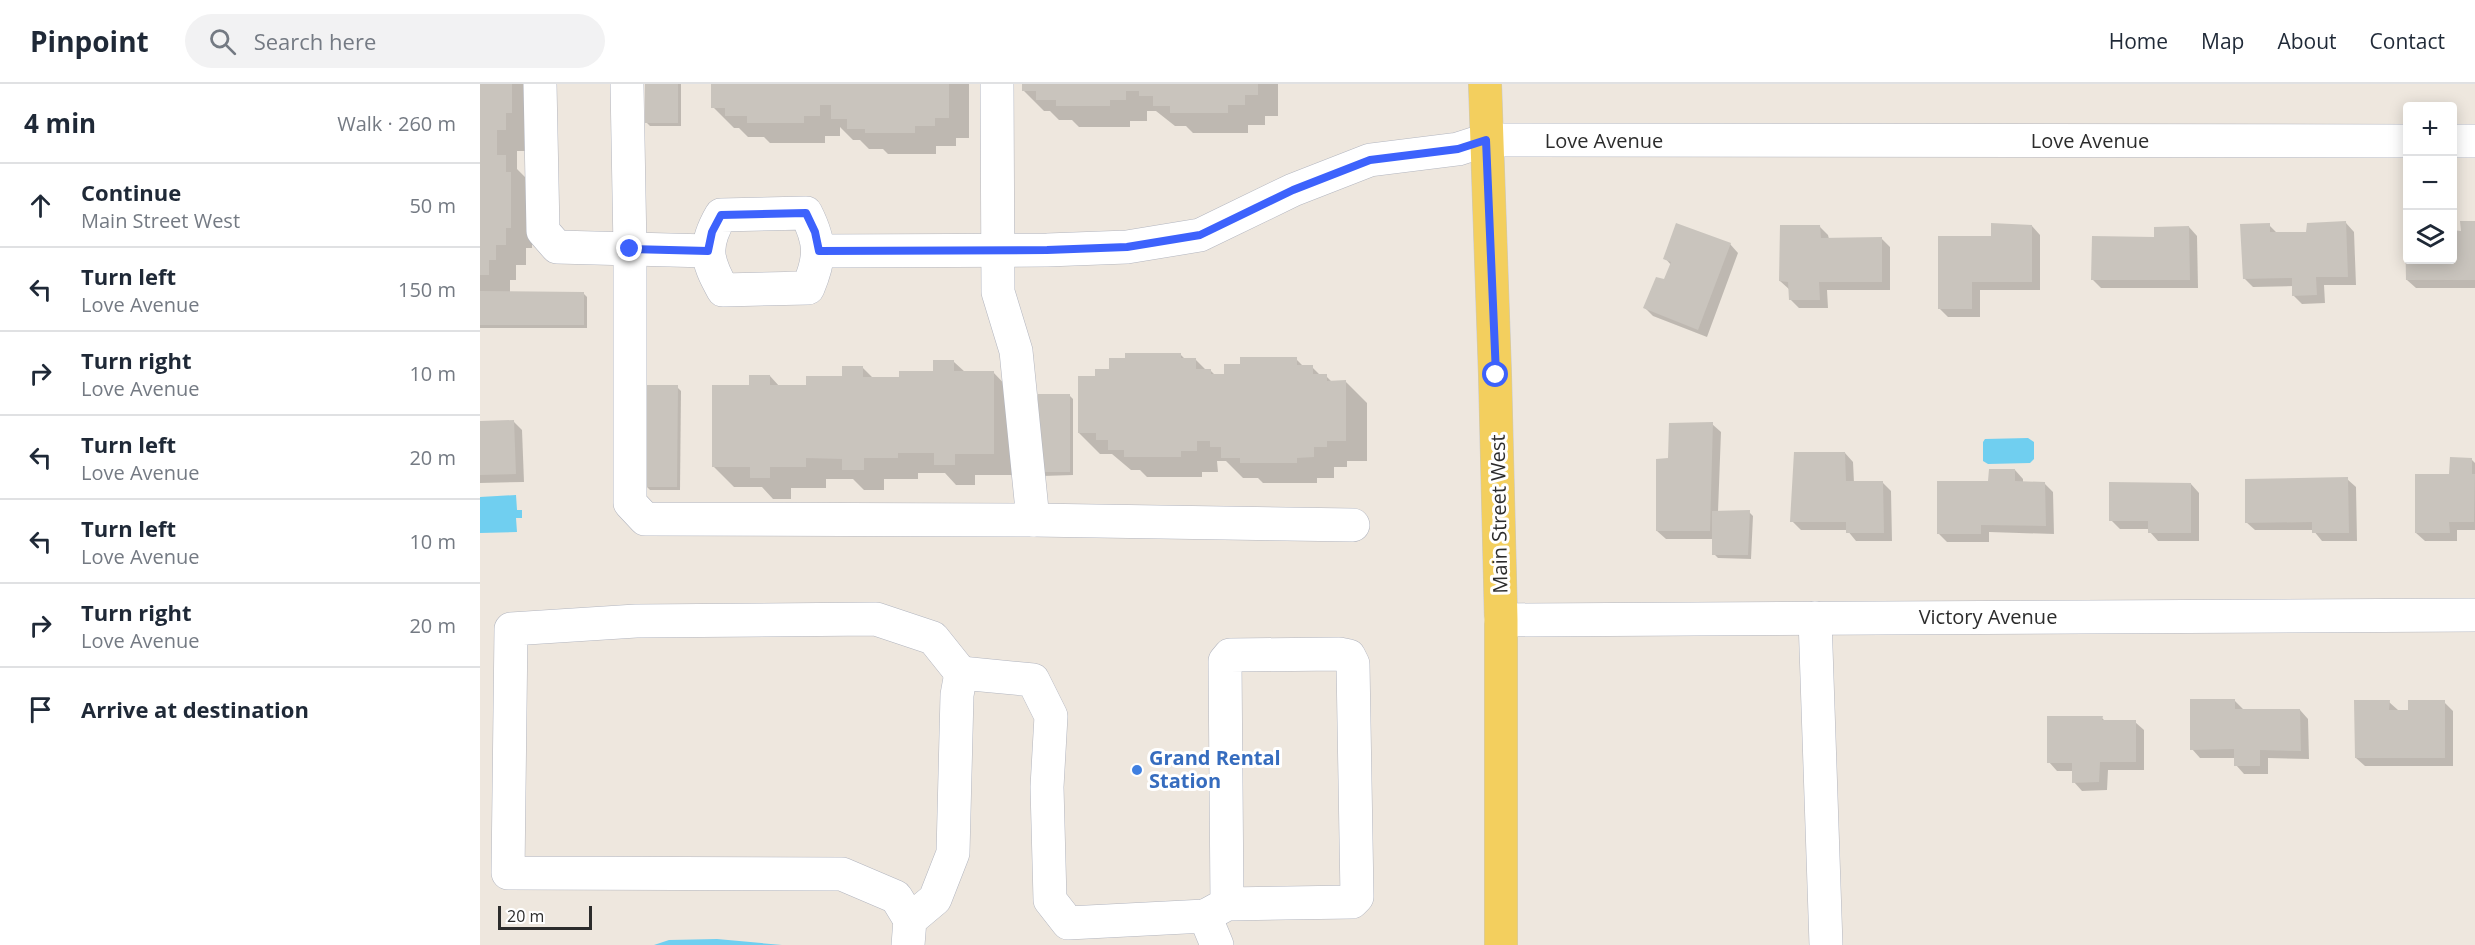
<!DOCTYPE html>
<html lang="en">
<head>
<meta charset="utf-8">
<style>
	body { margin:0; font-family:"Open Sans",sans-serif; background:#f2f2f3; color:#1f2937 }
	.controls { position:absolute; right:18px; top:18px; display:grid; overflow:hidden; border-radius:6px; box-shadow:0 3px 15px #0003 }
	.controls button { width:54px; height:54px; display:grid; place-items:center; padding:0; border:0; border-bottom:2px solid #e0e1e3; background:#fff; color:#1f2937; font:30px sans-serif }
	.scale { position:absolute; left:18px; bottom:15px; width:94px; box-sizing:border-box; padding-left:6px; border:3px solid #2c2c2c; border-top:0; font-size:16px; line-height:21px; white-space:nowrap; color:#2c2c2c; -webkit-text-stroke:4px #fff; paint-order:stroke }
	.stop { position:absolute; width:18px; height:18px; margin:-14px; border:4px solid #3d62fc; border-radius:50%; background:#fff }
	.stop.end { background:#3d62fc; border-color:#fff; box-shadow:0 2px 6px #0008 }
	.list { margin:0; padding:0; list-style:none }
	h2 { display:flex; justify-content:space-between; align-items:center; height:78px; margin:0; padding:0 24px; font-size:26px }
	h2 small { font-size:20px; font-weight:400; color:#747a83 }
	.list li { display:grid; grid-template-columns:39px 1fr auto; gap:18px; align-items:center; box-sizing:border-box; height:84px; padding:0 24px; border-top:2px solid #e0e1e3 }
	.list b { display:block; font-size:22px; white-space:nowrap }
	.list p { margin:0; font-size:20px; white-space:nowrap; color:#747a83 }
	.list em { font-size:20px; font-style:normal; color:#747a83 }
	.icon { flex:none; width:33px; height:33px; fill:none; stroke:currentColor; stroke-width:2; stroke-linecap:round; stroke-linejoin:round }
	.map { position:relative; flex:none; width:1995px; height:861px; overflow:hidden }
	header { display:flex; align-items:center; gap:36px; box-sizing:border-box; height:84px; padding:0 30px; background:#fff; border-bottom:2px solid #e0e1e3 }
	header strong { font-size:28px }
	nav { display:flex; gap:33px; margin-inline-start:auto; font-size:21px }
	.search { width:420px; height:54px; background:#f2f2f3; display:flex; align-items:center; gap:15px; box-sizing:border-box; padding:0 21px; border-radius:33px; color:#747a83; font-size:22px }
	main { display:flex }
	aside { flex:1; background:#fff }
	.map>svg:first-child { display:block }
	.water { fill:#70cff0 }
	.shadow { fill:#0003 }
	.building { fill:#c9c4bd }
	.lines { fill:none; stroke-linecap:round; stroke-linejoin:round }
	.minor-casing { stroke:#b2b5bf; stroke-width:34 }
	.major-casing { stroke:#c8c8c8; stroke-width:34 }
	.minor { stroke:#fff; stroke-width:33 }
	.major { stroke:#f3cf5e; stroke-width:33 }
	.route { stroke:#3d62fc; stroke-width:8 }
	.shop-dot { fill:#3f7fe0; stroke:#fff; stroke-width:2 }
	.labels { text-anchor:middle; stroke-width:6; stroke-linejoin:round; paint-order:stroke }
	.street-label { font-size:20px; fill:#2c2c2c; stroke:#fff }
	.shop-label { font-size:20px; font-weight:bold; fill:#366cbe; stroke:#fff; text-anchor:start }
</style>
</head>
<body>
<header>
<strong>Pinpoint</strong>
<div class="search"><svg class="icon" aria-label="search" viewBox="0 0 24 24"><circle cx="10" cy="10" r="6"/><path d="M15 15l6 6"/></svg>Search here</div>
<nav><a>Home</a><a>Map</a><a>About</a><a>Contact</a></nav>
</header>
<main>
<aside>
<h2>4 min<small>Walk · 260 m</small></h2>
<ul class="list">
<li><svg class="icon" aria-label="ahead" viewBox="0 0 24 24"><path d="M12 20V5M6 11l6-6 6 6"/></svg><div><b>Continue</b><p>Main Street West</p></div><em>50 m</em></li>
<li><svg class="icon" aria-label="left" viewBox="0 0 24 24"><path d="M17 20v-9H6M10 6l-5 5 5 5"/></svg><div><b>Turn left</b><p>Love Avenue</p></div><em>150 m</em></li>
<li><svg class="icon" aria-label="right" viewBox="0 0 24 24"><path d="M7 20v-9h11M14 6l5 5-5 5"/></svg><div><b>Turn right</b><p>Love Avenue</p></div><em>10 m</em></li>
<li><svg class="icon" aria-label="left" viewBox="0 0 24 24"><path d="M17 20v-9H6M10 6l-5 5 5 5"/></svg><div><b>Turn left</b><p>Love Avenue</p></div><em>20 m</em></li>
<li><svg class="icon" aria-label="left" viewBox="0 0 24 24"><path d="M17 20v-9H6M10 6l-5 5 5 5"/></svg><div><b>Turn left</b><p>Love Avenue</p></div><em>10 m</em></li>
<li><svg class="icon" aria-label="right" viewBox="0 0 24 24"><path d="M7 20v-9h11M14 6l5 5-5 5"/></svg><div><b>Turn right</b><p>Love Avenue</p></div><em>20 m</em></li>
<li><svg class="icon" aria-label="arrive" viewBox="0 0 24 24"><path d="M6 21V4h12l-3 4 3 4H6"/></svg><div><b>Arrive at destination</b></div></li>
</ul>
</aside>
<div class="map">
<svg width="1995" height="861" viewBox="0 0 1995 861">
	<rect width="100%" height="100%" fill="#eee7de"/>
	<g class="water">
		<polygon points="1548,354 1554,358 1554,375 1550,379 1508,380 1503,377 1503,358 1505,355"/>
		<polygon points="36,411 37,426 42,426 42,434 36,434 37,448 0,449 0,413"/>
		<polygon points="237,855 302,861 174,861 189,856"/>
	</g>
	<g class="shadow">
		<polygon points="0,0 52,0 46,67 37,67 37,85 46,94 52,111 52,164 46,164 46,181 36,181 36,196 30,196 30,209 103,209 107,213 107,244 0,244"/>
		<polygon points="166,0 201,0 201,42 170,42 166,38"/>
		<polygon points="233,0 489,0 489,54 476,54 476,62 456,62 456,70 408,70 403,65 389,65 380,56 373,56 360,43 360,52 345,52 345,59 290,59 284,53 268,53 259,44 254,44 233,23"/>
		<polygon points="543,0 798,0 798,32 785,32 785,41 768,41 768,49 713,49 706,42 695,42 676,27 667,27 667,37 650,37 650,43 599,43 592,36 579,36 570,27 564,27 543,6"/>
		<polygon points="1866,139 1874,148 1876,201 1844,201 1845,219 1822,220 1813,211 1814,202 1773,203 1764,194 1789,141 1798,150 1828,149"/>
		<polygon points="1995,139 1995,204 1936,204 1927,196 1928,176 1972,176 1982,148"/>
		<polygon points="1552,142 1560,151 1560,206 1500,206 1500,233 1468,233 1459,224 1513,154"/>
		<polygon points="1340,143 1348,151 1349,155 1401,154 1410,163 1410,206 1347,206 1348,224 1319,224 1310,215 1310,206 1300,197"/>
		<polygon points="1709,143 1717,152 1718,204 1621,204 1612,195 1676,154"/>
		<polygon points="1250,160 1258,169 1227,253 1173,232 1165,224 1185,197 1191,181 1185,174"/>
		<polygon points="700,270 706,276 716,276 726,286 730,286 736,292 816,275 824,283 832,283 841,292 846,292 852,298 866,298 887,319 887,377 867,377 867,383 854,383 854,394 837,394 837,399 783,399 778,394 763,394 746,377 737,377 738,388 722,388 722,393 667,393 660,386 651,386 632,370 620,370 599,349 616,293 631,286"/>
		<polygon points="474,278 485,288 513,288 534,310 534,391 495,391 495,401 476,401 465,389 438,389 438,395 404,395 404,406 384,406 373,395 346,395 346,404 311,404 311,415 293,415 282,403 254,403 233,382 271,302 290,292 300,303 328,303 364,293 382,283 394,295 420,295 455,288"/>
		<polygon points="197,303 201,307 200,406 170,406 166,402"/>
		<polygon points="589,311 593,315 593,391 563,392"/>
		<polygon points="33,337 42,346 44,398 0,399 0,338"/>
		<polygon points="1232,340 1241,348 1238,428 1269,428 1273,432 1271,475 1238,474 1234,470 1234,455 1186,455 1177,447 1190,376"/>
		<polygon points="1365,369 1373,378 1374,399 1403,399 1411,407 1412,457 1376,457 1367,446 1321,446 1312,437"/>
		<polygon points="1991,375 1995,379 1995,446 1977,446 1977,457 1945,457 1936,449"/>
		<polygon points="1535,386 1543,395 1543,399 1564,399 1573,408 1574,450 1509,448 1509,458 1467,458 1459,450 1510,399"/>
		<polygon points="1867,395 1876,403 1877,457 1842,457 1833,446 1775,446 1766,438"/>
		<polygon points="1711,400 1719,409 1719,457 1678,457 1670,448 1670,445 1640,445 1631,436"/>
		<polygon points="1755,617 1764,626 1820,626 1828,635 1829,675 1788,674 1788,690 1764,690 1756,681 1756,674 1720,674 1712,665"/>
		<polygon points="1909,618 1918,626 1930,627 1964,618 1973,627 1973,682 1885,682 1876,674"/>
		<polygon points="1622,634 1626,638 1655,638 1664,646 1664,686 1628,686 1627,706 1602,707 1594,698 1594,687 1577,687 1569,678"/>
	</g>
	<g class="building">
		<polygon points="0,0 32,0 32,29 26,29 26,46 17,46 17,71 26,71 26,88 31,88 31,144 26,144 26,161 16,161 16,176 9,176 9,191 0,191"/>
		<rect x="165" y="0" width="33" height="39"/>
		<polygon points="231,0 469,0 469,34 455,34 455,42 435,42 435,49 385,49 385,45 367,45 367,35 351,35 351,21 340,21 340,32 324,32 324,39 267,39 267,32 245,32 245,24 231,24"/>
		<polygon points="542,0 778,0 778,11 765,11 765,21 748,21 748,29 690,29 690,22 673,22 673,12 659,12 659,7 646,7 646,16 630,16 630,22 576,22 576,16 556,16 556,7 542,7"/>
		<polygon points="1925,136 1928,136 1928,176 1972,176 1972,146 1981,147 1980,137 1995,137 1995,196 1926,196"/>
		<polygon points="1866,137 1868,193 1836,193 1837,211 1812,212 1812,194 1763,195 1760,140 1790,139 1790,148 1826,148 1827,139"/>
		<polygon points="1196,139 1251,159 1218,246 1163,224 1176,193 1184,195 1191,178 1183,175"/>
		<polygon points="1511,139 1552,141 1552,198 1492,198 1492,225 1458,225 1458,152 1511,152"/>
		<polygon points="1300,141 1340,141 1341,154 1402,153 1402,198 1339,198 1340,216 1309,216 1308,198 1299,197"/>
		<polygon points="1709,142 1710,196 1611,196 1612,152 1674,153 1674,143"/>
		<polygon points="0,207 104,208 104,241 0,241"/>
		<polygon points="645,269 701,269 701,274 716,274 716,285 731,285 731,290 744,290 744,280 760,280 760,273 817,273 817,281 833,281 833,290 847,290 847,297 866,296 866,357 847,357 847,363 834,363 834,373 817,374 817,379 760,379 760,374 741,374 741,363 730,363 730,357 717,357 717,367 701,367 701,373 644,373 644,366 628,366 628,356 616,356 616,349 598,349 598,292 615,292 615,285 629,285 629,274 645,274"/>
		<polygon points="453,276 474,276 474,287 514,287 514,370 475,370 475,381 454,381 454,369 418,369 418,374 384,374 384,386 362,386 362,375 326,374 326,383 290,383 290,394 270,394 270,383 232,383 232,301 269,301 269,291 290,291 290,301 326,301 326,292 362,292 362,282 383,282 383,293 419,293 419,287 453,287"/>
		<polygon points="165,301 198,301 197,403 164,403"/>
		<rect x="558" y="310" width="32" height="78"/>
		<polygon points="34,336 36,390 0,391 0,337"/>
		<polygon points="1233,338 1230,447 1176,447 1176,375 1188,374 1189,339"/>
		<polygon points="1314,368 1365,368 1366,397 1403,397 1404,449 1366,449 1366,438 1310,438"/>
		<polygon points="1970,373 1992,374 1992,390 1995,390 1994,438 1969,438 1970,449 1935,449 1935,390 1969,390"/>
		<polygon points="1509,385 1535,385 1535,397 1565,398 1566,442 1501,441 1501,450 1457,450 1457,397 1508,397"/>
		<polygon points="1868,393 1869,449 1832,449 1832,438 1765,439 1765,395"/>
		<polygon points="1629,398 1711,399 1711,449 1668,449 1668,437 1629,437"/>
		<polygon points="1270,426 1268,471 1232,471 1232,427"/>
		<polygon points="1710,615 1755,615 1755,625 1820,625 1821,667 1780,666 1780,682 1754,682 1754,665 1710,666"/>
		<polygon points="1874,616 1910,616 1909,626 1928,626 1928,616 1965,616 1965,674 1875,674"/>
		<polygon points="1567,632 1623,632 1622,636 1656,636 1656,678 1620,678 1619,698 1592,699 1592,679 1567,679"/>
	</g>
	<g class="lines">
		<g class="minor-casing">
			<g id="minor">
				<polyline points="60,0 63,147 77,163 228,167"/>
				<polyline points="147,0 150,165 150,419 165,435 553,436 873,441"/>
				<polyline points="517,0 518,208 536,267 553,436"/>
				<polyline points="1972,57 1995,57"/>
				<path d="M 326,129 C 341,159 341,173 328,204 L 243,206 C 226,176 223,162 241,131 Z"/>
				<polyline points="339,167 567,166 647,163 720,151 813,106 890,76 978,65 1006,56 1928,57"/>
				<polyline points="1335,534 1346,861"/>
				<polyline points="1021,536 1995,531"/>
				<polyline points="725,832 747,820 872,818 877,813 873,580 869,572 859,570 750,571 745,577 747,820"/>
				<polyline points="430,836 416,813 362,790 28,789 31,545 156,537 396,535 453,554 481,589"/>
				<polyline points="428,861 430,836 455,815 473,769 477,611 481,589 553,596 571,632 567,703 570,816 588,839 725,832 737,861"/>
			</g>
		</g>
		<g class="major-casing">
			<polyline id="major" points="1005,0 1015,291 1021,536 1021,861"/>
		</g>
		<use href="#minor" class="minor"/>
		<use href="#major" class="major"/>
	</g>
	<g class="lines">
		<polyline class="route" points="150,165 228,167 232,148 241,131 326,129 335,148 339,167 567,166 647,163 720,151 813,106 890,76 978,65 1006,56 1016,291"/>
	</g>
	<circle class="shop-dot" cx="657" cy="686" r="6"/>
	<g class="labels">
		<g class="street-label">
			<text x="1124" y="64">Love Avenue</text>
			<text x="1610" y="64">Love Avenue</text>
			<text transform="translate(1019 430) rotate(-91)" y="7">Main Street West</text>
			<text x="1508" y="540">Victory Avenue</text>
		</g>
		<g class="shop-label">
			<text x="669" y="681">Grand Rental<tspan x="669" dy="23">Station</tspan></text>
		</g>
	</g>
</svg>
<div class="controls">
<button>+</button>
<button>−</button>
<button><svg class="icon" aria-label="layers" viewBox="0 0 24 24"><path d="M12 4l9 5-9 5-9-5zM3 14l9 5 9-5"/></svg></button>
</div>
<div class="scale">20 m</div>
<div class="stop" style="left:1016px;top:291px"></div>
<div class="stop end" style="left:150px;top:165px"></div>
</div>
</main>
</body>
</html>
